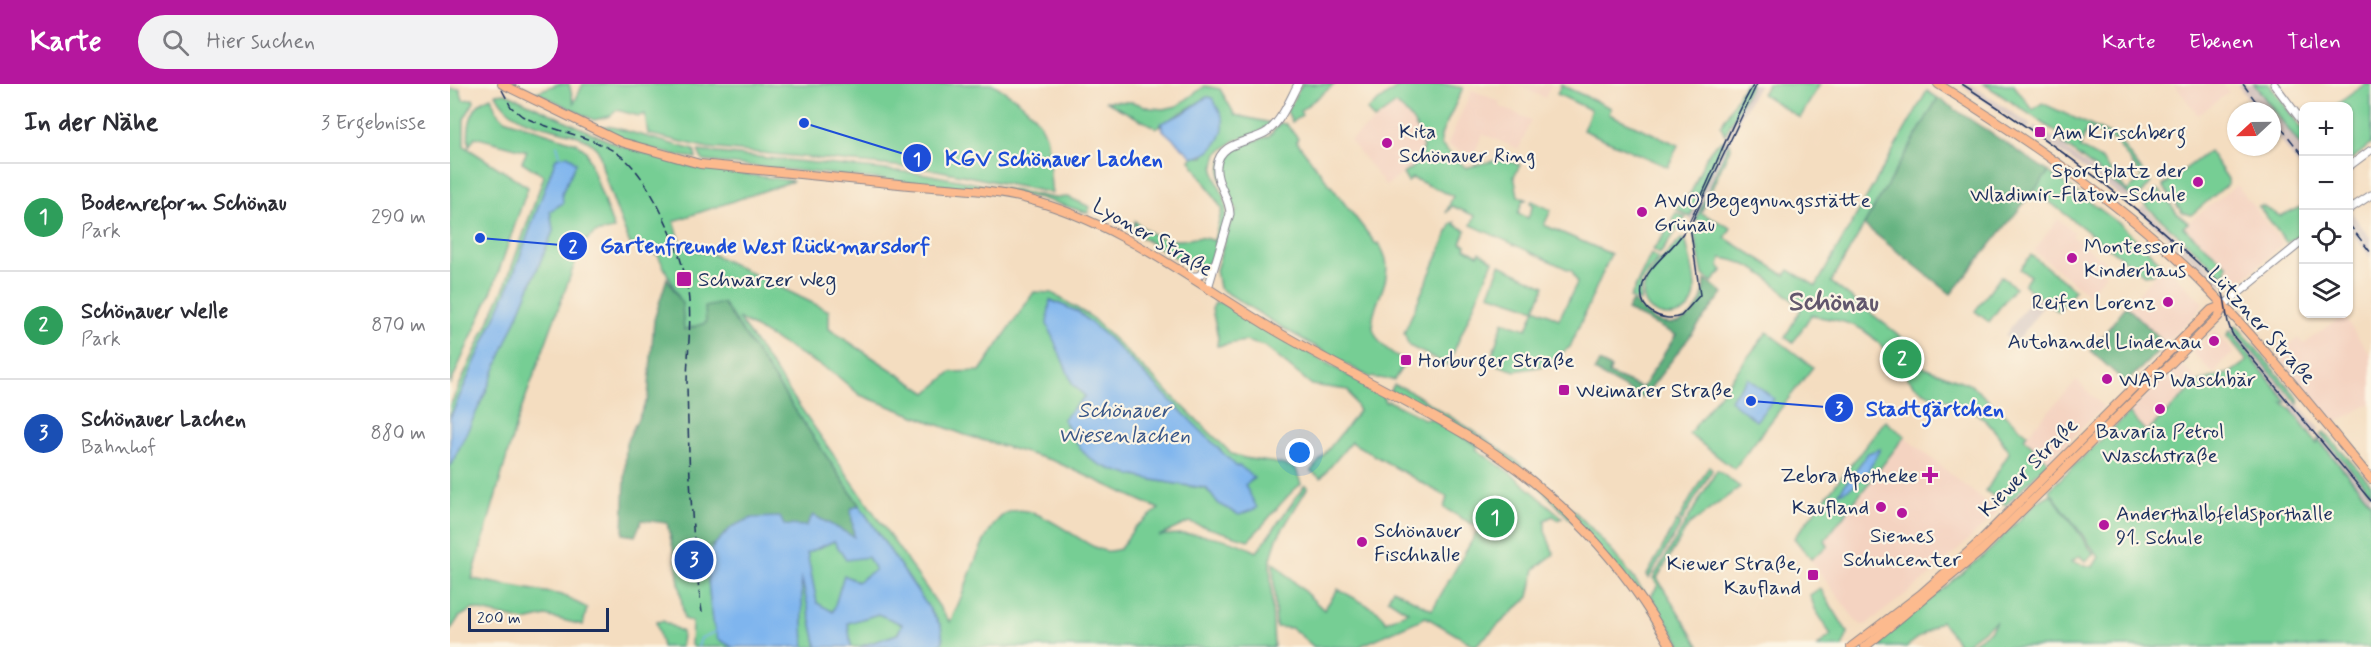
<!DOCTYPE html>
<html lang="de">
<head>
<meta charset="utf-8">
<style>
	body { margin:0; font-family:Mynerve,sans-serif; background:#f2f2f3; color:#2b2b33 }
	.controls { position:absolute; right:18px; top:18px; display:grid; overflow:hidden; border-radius:12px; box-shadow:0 2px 4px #0004 }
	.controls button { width:54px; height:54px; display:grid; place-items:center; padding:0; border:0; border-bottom:2px solid #e1e1e2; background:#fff; color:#2b2b33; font:30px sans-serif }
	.compass { position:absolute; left:1777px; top:18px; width:54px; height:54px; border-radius:50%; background:#fff; box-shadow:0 2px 4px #0004; rotate:248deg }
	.scale { position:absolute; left:18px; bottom:15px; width:141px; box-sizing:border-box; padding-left:6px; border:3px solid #1b2f5e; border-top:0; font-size:16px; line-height:21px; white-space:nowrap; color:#1b2f5e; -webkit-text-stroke:4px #fcf5e5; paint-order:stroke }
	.you { position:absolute; left:850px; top:369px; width:21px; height:21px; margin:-15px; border:4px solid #fff; border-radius:50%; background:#1a73e8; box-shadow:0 0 0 9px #1a73e833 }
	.badge { display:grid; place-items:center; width:39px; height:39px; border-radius:50%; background:#b5179e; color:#fff; font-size:20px; font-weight:700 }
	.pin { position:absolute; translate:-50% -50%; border:3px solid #fff; box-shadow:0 2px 6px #0006 }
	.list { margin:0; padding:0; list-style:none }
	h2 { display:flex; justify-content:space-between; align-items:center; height:78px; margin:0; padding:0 24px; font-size:26px }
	h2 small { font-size:20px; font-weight:400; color:#7c7c81 }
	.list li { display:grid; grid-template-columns:39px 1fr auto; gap:18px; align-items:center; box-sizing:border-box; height:108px; padding:0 24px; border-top:2px solid #e1e1e2 }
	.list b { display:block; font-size:22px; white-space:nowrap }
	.list p { margin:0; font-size:20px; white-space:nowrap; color:#7c7c81 }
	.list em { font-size:20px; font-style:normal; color:#7c7c81 }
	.icon { flex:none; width:33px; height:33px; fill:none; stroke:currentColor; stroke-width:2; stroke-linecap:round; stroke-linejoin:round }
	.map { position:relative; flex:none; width:1921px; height:563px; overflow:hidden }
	header { display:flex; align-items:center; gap:36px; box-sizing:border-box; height:84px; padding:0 30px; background:#b5179e; color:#fff }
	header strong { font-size:28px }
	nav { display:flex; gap:33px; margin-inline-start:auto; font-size:21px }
	.search { width:420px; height:54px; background:#f2f2f3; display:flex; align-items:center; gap:15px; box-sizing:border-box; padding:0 21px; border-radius:33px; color:#7c7c81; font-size:22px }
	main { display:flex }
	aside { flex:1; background:#fff }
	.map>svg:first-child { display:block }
	.built { fill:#f4d3c1 }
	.industrial { fill:#d0c0bc }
	.green { fill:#76ce94; stroke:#487e79; stroke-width:1.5; fill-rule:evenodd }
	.forest { fill:#60b17e; stroke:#3e706e; stroke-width:1.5 }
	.water { fill:#7fb5ee; stroke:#4d72a6; stroke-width:1.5; fill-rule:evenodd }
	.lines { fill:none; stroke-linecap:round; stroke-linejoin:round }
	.stream { stroke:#7fb5ee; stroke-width:1.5 }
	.minor-casing { stroke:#88868f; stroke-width:9 }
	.major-casing { stroke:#88868f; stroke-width:10 }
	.minor { stroke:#fff; stroke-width:7 }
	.major { stroke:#fcba8e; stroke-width:8 }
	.tram { stroke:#1b2f5e; stroke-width:1.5 }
	.rail { stroke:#1b2f5e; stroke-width:1.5; stroke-dasharray:9 4.5; stroke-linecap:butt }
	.poi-dot { fill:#b5179e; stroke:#fcf5e5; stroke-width:2 }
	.labels { text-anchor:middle; stroke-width:4.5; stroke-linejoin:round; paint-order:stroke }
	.poi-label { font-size:21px; fill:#1b2f5e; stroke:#fcf5e5; text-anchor:start }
	.street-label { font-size:21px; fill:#1b2f5e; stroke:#fcf5e5 }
	.water-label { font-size:22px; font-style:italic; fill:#395789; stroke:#fcf5e5 }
	.district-label { font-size:27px; font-weight:bold; fill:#62576d; stroke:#fcf5e5 }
	.leader { fill:none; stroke:#1d4ed8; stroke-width:2 }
	.callout-dot { fill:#1d4ed8; stroke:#fcf5e5; stroke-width:2 }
	.mark-label { font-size:18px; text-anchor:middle; font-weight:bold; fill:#fff }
	.callout-label { font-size:22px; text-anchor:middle; font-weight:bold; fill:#1d4ed8; stroke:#fcf5e5; stroke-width:4.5; stroke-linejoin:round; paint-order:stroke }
</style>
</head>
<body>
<header>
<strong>Karte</strong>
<div class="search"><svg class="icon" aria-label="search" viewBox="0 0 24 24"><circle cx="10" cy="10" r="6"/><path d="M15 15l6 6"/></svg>Hier suchen</div>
<nav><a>Karte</a><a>Ebenen</a><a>Teilen</a></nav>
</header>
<main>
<aside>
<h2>In der Nähe<small>3 Ergebnisse</small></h2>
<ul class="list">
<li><span class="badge" style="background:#2e9e5b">1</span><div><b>Bodenreform Schönau</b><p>Park</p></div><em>290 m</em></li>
<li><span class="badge" style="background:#2e9e5b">2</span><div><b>Schönauer Welle</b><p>Park</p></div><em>870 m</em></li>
<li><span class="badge" style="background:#1a4fb4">3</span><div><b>Schönauer Lachen</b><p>Bahnhof</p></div><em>880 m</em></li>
</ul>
</aside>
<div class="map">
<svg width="1921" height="563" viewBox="0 0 1921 563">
	<rect width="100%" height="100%" fill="#fcf5e5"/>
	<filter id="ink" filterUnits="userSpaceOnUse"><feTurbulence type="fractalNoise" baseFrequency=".0167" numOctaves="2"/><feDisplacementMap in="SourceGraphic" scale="12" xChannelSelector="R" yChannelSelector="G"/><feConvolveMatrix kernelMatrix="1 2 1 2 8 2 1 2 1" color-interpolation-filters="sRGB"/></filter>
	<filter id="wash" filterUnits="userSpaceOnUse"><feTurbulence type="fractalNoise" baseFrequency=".008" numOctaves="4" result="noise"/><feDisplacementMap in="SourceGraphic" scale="24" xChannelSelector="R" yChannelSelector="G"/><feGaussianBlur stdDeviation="1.35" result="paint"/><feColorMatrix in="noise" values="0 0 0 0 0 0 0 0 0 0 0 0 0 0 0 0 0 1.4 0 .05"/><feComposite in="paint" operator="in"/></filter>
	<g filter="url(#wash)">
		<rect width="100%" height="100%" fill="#f4ddc0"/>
		<g class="built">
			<polygon points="1064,0 1101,0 1095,14"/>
			<polygon points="1724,0 1773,0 1779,8 1748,31"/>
			<polygon points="1022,6 1050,18 1049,22 1081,36 1069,65 1033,50 1023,72 997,61"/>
			<polygon points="946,20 954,26 971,52 972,62 968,78 936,102 900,56"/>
			<polygon points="1787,101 1833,160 1784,203 1774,199 1770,189 1776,189 1777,181 1733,142"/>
			<polygon points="1608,135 1624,148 1622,152 1654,177 1648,184 1656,190 1639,211 1584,167"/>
			<polygon points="1713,180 1753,219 1749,227 1715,260 1678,223"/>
			<polygon points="1893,232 1921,271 1921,319 1887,338 1878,332 1826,271 1848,254 1853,260"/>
			<polygon points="1765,246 1784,269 1772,278 1764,290 1742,268"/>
			<polygon points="1730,279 1748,296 1696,347 1680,329 1680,326"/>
			<polygon points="1627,296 1653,323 1598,378 1574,354"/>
			<polygon points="1435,337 1548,428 1484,488 1417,540 1412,541 1406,537 1344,454"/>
		</g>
		<g class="industrial">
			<polygon points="1301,0 1309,0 1291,32 1245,138 1239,135"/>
			<polygon points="1510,0 1520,0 1581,41 1577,46"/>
			<polygon points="1787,0 1804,0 1848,57 1853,65 1853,87 1822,46 1822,27 1807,27"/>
			<polygon points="1585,41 1617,64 1616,66 1686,116 1682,120 1581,47"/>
			<polygon points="1693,122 1767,190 1774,199 1770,202 1689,127"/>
			<polygon points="1898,124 1921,155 1921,174 1899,145"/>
			<polygon points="1584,213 1594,221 1566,259 1555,251"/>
			<polygon points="1783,243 1842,316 1838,319 1783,254 1779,246"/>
			<polygon points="1846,317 1870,346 1863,352 1839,323"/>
			<polygon points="1871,350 1921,409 1921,419 1868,355"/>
		</g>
		<g class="green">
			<path d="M 108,0 L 119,0 L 124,19 L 133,0 L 543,0 C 564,13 587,27 596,52 C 600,67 599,92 602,109 L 486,86 L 258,64 L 198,50 L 195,30 L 189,32 L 167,26 L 160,32 L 144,36 L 86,8 Z"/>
			<polygon points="852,0 885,0 850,27 852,31 842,38 837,27"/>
			<path d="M 952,0 L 993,0 L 1013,4 L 991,51 L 991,61 L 1016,84 C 1036,78 1050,73 1070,81 L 1064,92 L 1068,112 L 1077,116 L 1073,116 L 1068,130 L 1078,134 L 1083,121 L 1080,119 L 1082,117 L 1101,126 L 1094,141 L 1161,170 L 1120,263 L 1094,282 L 1065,287 L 1040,278 L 1053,238 L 1077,245 L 1085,225 L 1039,210 L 1050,181 L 1095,202 L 1085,224 L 1109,235 L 1127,199 L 1122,187 L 1021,141 L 1025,132 L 1002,122 L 996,129 L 1003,112 L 962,94 L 958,98 L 953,90 C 958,86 964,83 968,78 C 982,60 961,31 946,20 L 924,36 L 917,26 Z"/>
			<polygon points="1294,0 1301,0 1275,51 1271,42"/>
			<polygon points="1318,0 1370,0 1350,34 1312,10"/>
			<path d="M 1534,0 L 1563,0 L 1583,26 L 1592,19 L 1666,53 L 1701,99 L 1686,116 L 1613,60 L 1611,51 ZM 1637,44 L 1665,57 L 1693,94 L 1677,107 L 1651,75 L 1630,64 Z"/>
			<polygon points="1804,0 1819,0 1853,47 1853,65"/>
			<polygon points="1915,0 1921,0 1921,60 1899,78 1898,22 1885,22"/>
			<polygon points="1111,1 1161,24 1159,30 1228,61 1218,83 1133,46 1141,26 1107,10"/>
			<path d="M 755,2 L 770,5 L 785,31 L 821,39 L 810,48 L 784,57 L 767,70 C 757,98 775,101 776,124 C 777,141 765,161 760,178 L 746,186 L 691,153 L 684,142 L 685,137 C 697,148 711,157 727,156 C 741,156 752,150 764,157 L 772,125 L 740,76 L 743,73 L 754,73 L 773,36 L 762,14 L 757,13 L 706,44 L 655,17 L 682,18 L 701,24 L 714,25 L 727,22 Z"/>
			<polygon points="0,5 10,5 13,16 23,15 24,18 14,35 14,62 78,103 43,204 0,301"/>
			<path d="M 1477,7 L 1488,14 L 1381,198 L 1464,263 L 1458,271 L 1466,280 L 1521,301 L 1577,350 L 1574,354 L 1598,378 L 1556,421 L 1536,407 L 1559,369 C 1546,344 1531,328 1504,318 C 1496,315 1486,314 1478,310 C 1450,296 1439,262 1413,246 C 1397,236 1379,236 1361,231 L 1343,259 L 1335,253 L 1351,225 C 1328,202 1306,178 1271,174 L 1269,183 L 1273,186 L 1262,198 L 1253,191 L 1244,148 L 1249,138 L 1246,135 L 1279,59 L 1281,62 L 1251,129 L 1281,144 L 1275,154 L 1335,191 L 1339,186 L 1366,202 Z"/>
			<path d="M 56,9 L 165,60 L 239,82 L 343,97 L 224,137 L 232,163 L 258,168 L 379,227 L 379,245 L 477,309 L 501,288 L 530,287 L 584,208 L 602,209 L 640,232 L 782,370 C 803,379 825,375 846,385 L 851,400 C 830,416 818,439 798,456 L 739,438 L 709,452 C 742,447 777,452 807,468 L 855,401 L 858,403 L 827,454 L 820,478 L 824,563 L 487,563 L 493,558 L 491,542 L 273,219 L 256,239 L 233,246 L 232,220 L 208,171 L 180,160 C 170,135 160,111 153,85 C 151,78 151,69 146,64 C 121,37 67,52 46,10 ZM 601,216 L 628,228 L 658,254 L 786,383 L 804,395 L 769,420 L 756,405 L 702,396 L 613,335 L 635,312 ZM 288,234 L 385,290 L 410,311 L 515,351 L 604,377 L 709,425 L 685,443 L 670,465 C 666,466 660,468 656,467 C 627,462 574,401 546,438 C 524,467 517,506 500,538 Z"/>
			<path d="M 41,13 L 46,26 L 54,35 L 126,59 L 136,67 L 164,145 L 145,149 L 132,160 L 67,337 L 22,495 L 112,511 L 137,524 L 133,541 L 96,532 L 75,537 L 23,525 L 9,533 L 0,547 L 0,383 L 34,312 L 103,147 L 100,127 L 112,109 L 126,79 L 106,75 L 60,200 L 0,334 L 0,322 L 56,199 L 94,92 L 72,78 L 77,67 L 25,53 L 19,62 C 17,43 20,20 41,13 Z"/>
			<path d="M 830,39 L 836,40 L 848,54 L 846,57 L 926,160 L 929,159 C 931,164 935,170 936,176 C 944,214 890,244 956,277 L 944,296 L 919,293 L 833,244 L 769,204 L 766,186 L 782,132 L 787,127 L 770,93 L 771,77 L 781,65 L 819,52 Z"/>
			<path d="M 159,42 L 244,66 L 246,74 C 211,71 177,57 146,43 Z"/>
			<path d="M 1274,57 L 1240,133 L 1226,125 C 1231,118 1236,116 1241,108 C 1249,94 1256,59 1274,57 Z"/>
			<polygon points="248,67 476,90 604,114 618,113 640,123 638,129 590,114 553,108 253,77"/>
			<polygon points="1759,67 1778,95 1778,100 1741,131 1732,128 1713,102"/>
			<polygon points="1599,88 1670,140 1711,179 1703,190 1694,191 1584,106"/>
			<polygon points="1706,106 1710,107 1727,129 1738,139 1733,143 1777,181 1776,189 1770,189 1694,120"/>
			<polygon points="1812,122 1830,132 1853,122 1853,150 1837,159 1809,123"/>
			<polygon points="1226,129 1236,133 1210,170 1203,166 1224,137 1222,135"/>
			<polygon points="1005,138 1005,141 1016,146 1011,159 1016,161 1015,164 1028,171 1030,168 1043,177 998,281 959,262 954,249 1002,139"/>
			<path d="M 1231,155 L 1236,157 C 1239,173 1246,192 1245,208 C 1243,243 1186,238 1194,203 C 1198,186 1220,168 1231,155 Z"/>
			<polygon points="1201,170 1208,175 1191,198 1190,218 1180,214"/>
			<polygon points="1581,171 1625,206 1608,228 1574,201 1580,192 1570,185"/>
			<polygon points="1551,192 1565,203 1539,238 1525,227"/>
			<polygon points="770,218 933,311 935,318 939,317 974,335 981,335 1028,362 1026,365 1063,391 1113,434 1108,436 1103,432 1095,436 1095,447 1104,470 1085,485 1079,513 1025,562 976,533 908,563 864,563 842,544 826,543 823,478 874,526 888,505 928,527 936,538 958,528 938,515 943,505 982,526 1029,444 994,424 997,413 901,358 871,394 861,387 909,327 898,306 862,301 814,262 795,257 767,262 768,253 762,225 765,219"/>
			<polygon points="1786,241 1847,313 1850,318 1848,320 1790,253 1783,243"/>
			<polygon points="1779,246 1837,318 1832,318 1839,323 1867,360 1868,355 1921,419 1921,563 1516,563 1540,547 1546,537 1511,563 1491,537 1456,563 1431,563 1431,556 1540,466 1587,418 1601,410 1644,470 1635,477 1630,472 1621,478 1643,483 1649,473 1599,406 1679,329 1696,348 1750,297 1780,289 1797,277 1777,252"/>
			<polygon points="1317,248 1363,283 1284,385 1239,350"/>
			<path d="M 944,301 C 962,305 980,321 996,330 C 1096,389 1171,463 1230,563 L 1225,563 L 1191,510 L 1079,392 L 940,307 Z"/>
			<polygon points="1435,337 1455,352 1375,456 1378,462 1361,475 1344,454"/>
			<polygon points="1874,348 1921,400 1921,409 1871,350"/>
			<polygon points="1259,382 1262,386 1232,437 1229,435"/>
			<polygon points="1267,386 1290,403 1238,442 1207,494 1250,563 1233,563 1201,512 1208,501 1203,494"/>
			<polygon points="1227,437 1231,440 1199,494 1197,491"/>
			<polygon points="384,457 418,473 425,486 407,498 394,491 383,528 367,519 357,469"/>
			<polygon points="265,460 256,475 262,537 282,563 244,563 241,561 242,538 234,535 226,477"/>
			<polygon points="350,487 367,563 354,563"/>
			<polygon points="1370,504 1398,549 1392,563 1367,563 1381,551 1365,525 1360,511"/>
			<polygon points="428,530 453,540 447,550 409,563 401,563 398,539"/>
			<polygon points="213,537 232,548 231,563 212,563 206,538"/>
		</g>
		<g class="forest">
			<polygon points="1488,14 1599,88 1501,210 1414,141"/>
			<polygon points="217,194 232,220 234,246 256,239 255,223 273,219 409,421 401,425 404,453 363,431 356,442 283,442 265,460 226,477 217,439 192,436 185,452 173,450 176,359 198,314 204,236"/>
			<path d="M 1255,196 L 1273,209 L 1193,314 L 1144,287 L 1149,278 L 1161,284 L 1159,290 L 1192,304 L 1226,251 L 1177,226 L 1182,217 C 1191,223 1196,233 1207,237 C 1236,248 1255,221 1255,196 Z"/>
			<polygon points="1676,222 1715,260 1676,299 1641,267"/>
		</g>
		<g class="water">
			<path d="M 757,13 L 762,14 C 765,20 772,29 773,36 C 775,54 760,73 743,73 L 713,46 L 711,39 L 732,30 Z"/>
			<polygon points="118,71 126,79 112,109 113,119 100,127 103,147 34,312 0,383 0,334 60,200 106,74"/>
			<path d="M 600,216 L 628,228 L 658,254 L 786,382 L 790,382 L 804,394 L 795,401 L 807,424 L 789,431 L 769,420 L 756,404 C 727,400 672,393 647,379 C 630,370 622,350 613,335 L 635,312 L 623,301 L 597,240 Z"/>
			<polygon points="1298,294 1324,315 1306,337 1280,316"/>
			<path d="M 1430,365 C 1421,384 1410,403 1389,409 L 1418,369 Z"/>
			<path d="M 409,421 L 491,542 L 493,558 L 487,563 L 409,563 L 448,550 L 452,540 L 428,530 L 398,539 L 401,563 L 367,563 L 351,492 L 354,563 L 282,563 L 268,555 L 262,537 L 256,474 L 265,460 L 283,442 L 302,434 L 330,433 L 334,441 L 356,442 L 363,431 L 404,453 L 401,425 ZM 384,457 L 396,476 L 418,473 L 425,486 L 407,498 L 394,491 L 383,528 L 367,519 L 357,469 Z"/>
		</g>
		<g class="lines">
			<g class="stream">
				<polyline points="107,61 111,75"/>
				<polyline points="248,563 251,554 266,548"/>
			</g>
		</g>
	</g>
	<g filter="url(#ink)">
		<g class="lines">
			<g class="minor-casing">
				<g id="minor">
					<polyline points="1824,0 1854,40"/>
					<polyline points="1898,83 1921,66"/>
					<polyline points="1898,126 1921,111"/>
					<polyline points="738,192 748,192 764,180"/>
					<path d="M 758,204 L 780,130 C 780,113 765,99 767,82 C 770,56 802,59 818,47 C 832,36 840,15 848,0"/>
					<polyline points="1774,221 1854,156"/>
				</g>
			</g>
			<g class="major-casing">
				<g id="major">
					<path d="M 52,0 L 171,58 L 250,80 C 320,87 389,94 459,101 C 498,105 539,105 577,115 C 667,138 738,194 816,241 C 884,282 957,315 1024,356 C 1107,407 1174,479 1221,563"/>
					<path d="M 1488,0 C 1574,54 1662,113 1736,183 C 1803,248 1862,323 1921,395"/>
					<polyline points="1401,563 1471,510 1525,462 1761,226 1774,221"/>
					<polyline points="1415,563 1530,468 1768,233 1774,221"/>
				</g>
			</g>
			<use href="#minor" class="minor"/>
			<use href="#major" class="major"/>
			<g class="tram">
				<path d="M 1304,0 C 1276,47 1260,101 1233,149 C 1222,167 1196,183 1192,204 C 1188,227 1212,239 1231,232 L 1250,211 L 1240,142 L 1307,0"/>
				<path d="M 1512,0 C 1603,58 1688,121 1766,196 C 1780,213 1772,234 1784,253 L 1921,417"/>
			</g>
			<g class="rail">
				<polyline points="1793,0 1813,27"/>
				<path d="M 52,6 L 61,23 L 72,32 C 105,49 147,51 176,76 C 202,99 232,168 237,202 C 243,234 237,269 237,302 C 239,377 241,453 252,528"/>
				<polyline points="1822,32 1854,73"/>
				<polyline points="1898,139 1921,169"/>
			</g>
		</g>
	</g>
	<g class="poi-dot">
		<rect x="1584" y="42" width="12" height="12" rx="3"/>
		<circle cx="937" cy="59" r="6"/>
		<circle cx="1748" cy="98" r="6"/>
		<circle cx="1192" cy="128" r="6"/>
		<circle cx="1622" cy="174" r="6"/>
		<rect x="226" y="187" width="16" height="16" rx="3"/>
		<circle cx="1718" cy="218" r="6"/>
		<circle cx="1764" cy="257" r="6"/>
		<rect x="950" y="270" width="12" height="12" rx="3"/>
		<circle cx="1657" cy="295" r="6"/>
		<rect x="1108" y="300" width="12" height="12" rx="3"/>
		<circle cx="1710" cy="325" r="6"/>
		<path d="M1477 382h6v6h6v6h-6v6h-6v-6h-6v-6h6z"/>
		<circle cx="1431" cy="423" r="6"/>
		<circle cx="1452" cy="429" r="6"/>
		<circle cx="1654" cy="441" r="6"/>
		<circle cx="912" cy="458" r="6"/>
		<rect x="1357" y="485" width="12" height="12" rx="3"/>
	</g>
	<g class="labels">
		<g class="poi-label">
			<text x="949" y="54">Kita<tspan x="949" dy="24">Schönauer Ring</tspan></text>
			<text x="1602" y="55">Am Kirschberg</text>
			<text x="1736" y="93" text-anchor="end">Sportplatz der<tspan x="1736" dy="24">Wladimir-Flatow-Schule</tspan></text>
			<text x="1204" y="123">AWO Begegnungsstätte<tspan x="1204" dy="24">Grünau</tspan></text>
			<text x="1634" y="169">Montessori<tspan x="1634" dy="24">Kinderhaus</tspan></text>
			<text x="248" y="202">Schwarzer Weg</text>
			<text x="1706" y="225" text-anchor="end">Reifen Lorenz</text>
			<text x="1752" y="264" text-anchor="end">Autohandel Lindenau</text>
			<text x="968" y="283">Horburger Straße</text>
			<text x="1669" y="302">WAP Waschbär</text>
			<text x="1126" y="313">Weimarer Straße</text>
			<text x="1710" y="354" text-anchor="middle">Bavaria Petrol<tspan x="1710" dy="24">Waschstraße</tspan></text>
			<text x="1468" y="398" text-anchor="end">Zebra Apotheke</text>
			<text x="1419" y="430" text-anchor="end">Kaufland</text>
			<text x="1666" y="436">Anderthalbfeldsporthalle<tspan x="1666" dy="24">91. Schule</tspan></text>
			<text x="924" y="453">Schönauer<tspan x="924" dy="24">Fischhalle</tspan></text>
			<text x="1452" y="458" text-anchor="middle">Siemes<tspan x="1452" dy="24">Schuhcenter</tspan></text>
			<text x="1351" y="486" text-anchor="end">Kiewer Straße,<tspan x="1351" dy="24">Kaufland</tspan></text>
		</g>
		<g class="street-label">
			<text transform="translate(703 153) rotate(30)" y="7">Lyoner Straße</text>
			<text transform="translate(1812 241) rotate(48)" y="7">Lützner Straße</text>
			<text transform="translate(1578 383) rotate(-45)" y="7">Kiewer Straße</text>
		</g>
		<g class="water-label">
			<text x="674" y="333">Schönauer<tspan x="674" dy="25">Wiesenlachen</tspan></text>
		</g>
		<g class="district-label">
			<text x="1384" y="226">Schönau</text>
		</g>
	</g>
	<path class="leader" d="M354 39L467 74M30 154L123 162M1301 317L1389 324"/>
	<g class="callout-dot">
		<circle cx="354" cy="39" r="6"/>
		<circle cx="30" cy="154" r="6"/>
		<circle cx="1301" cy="317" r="6"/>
		<circle cx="467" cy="74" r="15"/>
		<circle cx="123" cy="162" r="15"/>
		<circle cx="1389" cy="324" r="15"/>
	</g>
	<g class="mark-label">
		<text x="467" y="81">1</text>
		<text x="123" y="168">2</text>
		<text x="1389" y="330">3</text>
	</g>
	<g class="callout-label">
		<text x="604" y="82">KGV Schönauer Lachen</text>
		<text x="315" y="169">Gartenfreunde West Rückmarsdorf</text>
		<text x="1485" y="332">Stadtgärtchen</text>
	</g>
</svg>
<div class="controls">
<button>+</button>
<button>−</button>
<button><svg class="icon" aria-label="locate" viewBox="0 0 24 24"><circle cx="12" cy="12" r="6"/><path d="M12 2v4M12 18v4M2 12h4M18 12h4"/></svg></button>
<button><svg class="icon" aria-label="layers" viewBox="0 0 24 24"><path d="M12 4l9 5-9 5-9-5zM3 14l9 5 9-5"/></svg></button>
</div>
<svg class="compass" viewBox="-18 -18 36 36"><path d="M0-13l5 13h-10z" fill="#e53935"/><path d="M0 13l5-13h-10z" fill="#7c7c81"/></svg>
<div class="scale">200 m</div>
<div class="you"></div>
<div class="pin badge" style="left:1045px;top:434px;background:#2e9e5b">1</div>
<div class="pin badge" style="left:1452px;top:275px;background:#2e9e5b">2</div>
<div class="pin badge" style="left:244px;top:476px;background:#1a4fb4">3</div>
</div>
</main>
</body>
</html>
